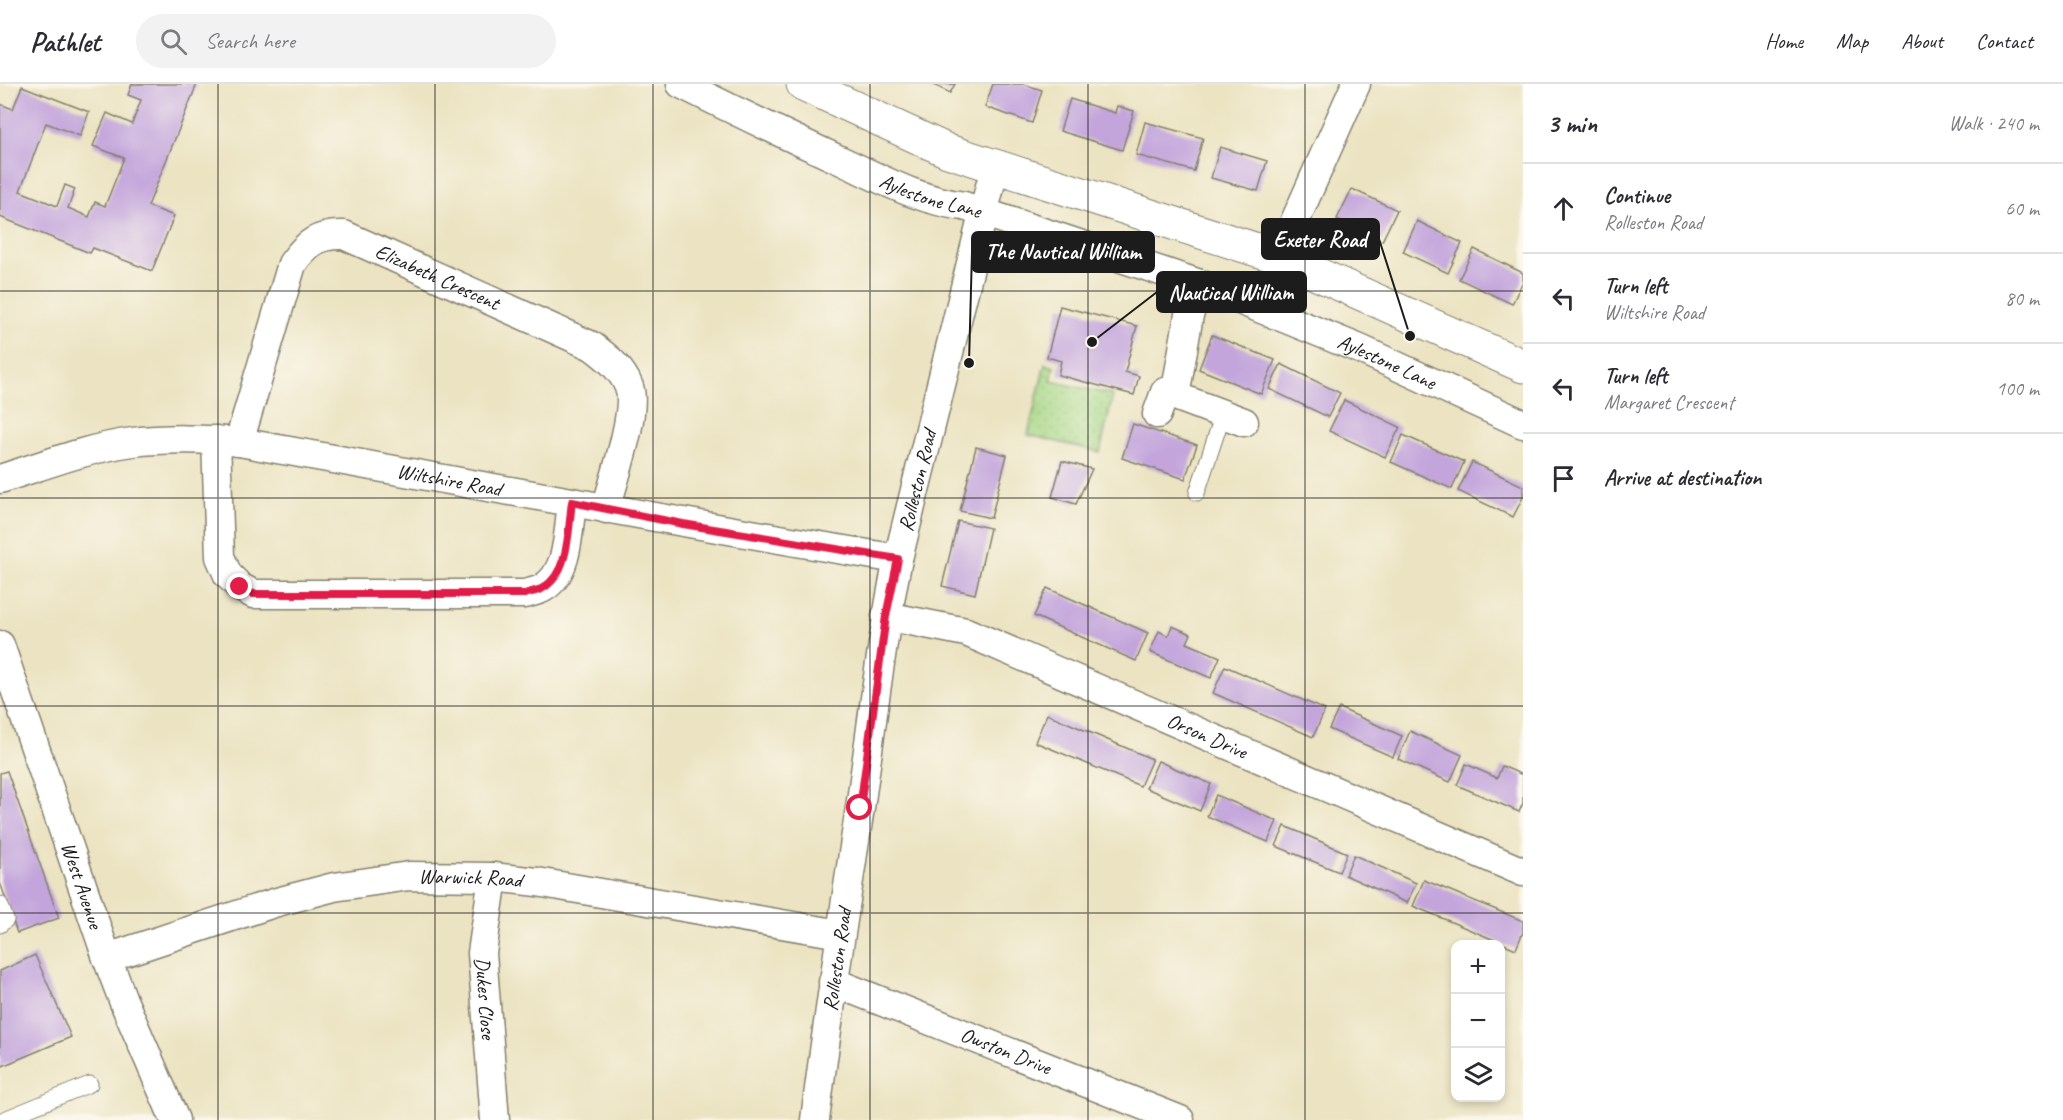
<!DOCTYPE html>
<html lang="en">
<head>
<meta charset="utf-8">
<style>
	body { margin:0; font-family:Caveat,sans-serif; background:#f2f2f3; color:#2b2b33 }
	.controls { position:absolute; right:18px; bottom:18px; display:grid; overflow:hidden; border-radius:12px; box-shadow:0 3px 9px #0003 }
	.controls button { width:54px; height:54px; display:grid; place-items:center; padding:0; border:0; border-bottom:2px solid #e1e1e2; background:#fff; color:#2b2b33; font:30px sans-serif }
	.stop { position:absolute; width:18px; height:18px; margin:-14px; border:4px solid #e11d48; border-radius:50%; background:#fff }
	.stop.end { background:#e11d48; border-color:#fff; box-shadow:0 2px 6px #0008 }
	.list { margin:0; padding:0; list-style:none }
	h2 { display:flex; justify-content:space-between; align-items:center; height:78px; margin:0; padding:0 24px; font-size:26px }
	h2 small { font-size:20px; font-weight:400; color:#7c7c81 }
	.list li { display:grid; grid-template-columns:39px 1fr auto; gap:18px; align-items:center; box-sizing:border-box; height:90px; padding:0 24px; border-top:2px solid #e1e1e2 }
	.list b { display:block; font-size:22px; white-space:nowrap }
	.list p { margin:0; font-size:20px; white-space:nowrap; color:#7c7c81 }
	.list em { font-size:20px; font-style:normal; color:#7c7c81 }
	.icon { flex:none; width:33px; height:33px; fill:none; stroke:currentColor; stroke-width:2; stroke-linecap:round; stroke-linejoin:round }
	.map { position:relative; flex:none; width:1523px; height:1036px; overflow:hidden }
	header { display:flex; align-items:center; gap:36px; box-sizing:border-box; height:84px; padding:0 30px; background:#fff; border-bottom:2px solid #e1e1e2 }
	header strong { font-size:28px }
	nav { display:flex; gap:33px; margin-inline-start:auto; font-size:21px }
	.search { width:420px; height:54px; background:#f2f2f3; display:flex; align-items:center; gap:15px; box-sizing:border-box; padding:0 21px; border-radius:33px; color:#7c7c81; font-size:22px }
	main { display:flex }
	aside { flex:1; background:#fff }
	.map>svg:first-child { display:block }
	.park { fill:url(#park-dots); stroke:#607950; stroke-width:1.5 }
	.building { fill:#c3a5dc }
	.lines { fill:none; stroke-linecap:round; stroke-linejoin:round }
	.lane-casing { stroke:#84806e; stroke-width:17 }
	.street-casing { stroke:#84806e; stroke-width:31 }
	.secondary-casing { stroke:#84806e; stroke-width:35 }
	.lane { stroke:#fff; stroke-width:15 }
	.street { stroke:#fff; stroke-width:28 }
	.secondary { stroke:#fff; stroke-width:33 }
	.route { stroke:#e11d48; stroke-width:8 }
	.grid { fill:none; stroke:#1c1c1c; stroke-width:1.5; stroke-opacity:0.55 }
	.labels { text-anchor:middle; stroke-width:4.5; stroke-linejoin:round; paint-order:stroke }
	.street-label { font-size:21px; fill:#1c1c1c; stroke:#fbf7ec }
	.leader { fill:none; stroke:#1c1c1c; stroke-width:2 }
	.callout-dot { fill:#1c1c1c; stroke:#fbf7ec; stroke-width:2 }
	.callout { fill:#1c1c1c; stroke:#1c1c1c; stroke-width:2 }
	.callout-label { font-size:22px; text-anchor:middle; font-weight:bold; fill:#fff }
</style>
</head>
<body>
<header>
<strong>Pathlet</strong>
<div class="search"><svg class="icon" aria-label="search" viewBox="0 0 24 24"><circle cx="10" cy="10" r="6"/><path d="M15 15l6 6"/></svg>Search here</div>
<nav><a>Home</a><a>Map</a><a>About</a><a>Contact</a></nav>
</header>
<main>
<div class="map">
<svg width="1523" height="1036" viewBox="0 0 1523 1036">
	<defs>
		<pattern id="park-dots" width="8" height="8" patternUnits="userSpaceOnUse" patternTransform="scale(1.5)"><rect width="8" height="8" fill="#a5d684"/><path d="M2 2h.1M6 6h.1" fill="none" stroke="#8db771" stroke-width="1.8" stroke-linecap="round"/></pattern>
	</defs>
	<rect width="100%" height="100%" fill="#fbf7ec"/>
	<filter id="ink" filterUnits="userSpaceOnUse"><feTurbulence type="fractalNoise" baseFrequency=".0167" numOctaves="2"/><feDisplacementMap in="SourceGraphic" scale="12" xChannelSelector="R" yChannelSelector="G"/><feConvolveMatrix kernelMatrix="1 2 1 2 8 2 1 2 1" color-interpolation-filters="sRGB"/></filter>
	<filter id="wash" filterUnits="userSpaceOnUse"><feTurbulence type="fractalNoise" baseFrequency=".008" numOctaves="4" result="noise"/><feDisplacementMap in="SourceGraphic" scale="24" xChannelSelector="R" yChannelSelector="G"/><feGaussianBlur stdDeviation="1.35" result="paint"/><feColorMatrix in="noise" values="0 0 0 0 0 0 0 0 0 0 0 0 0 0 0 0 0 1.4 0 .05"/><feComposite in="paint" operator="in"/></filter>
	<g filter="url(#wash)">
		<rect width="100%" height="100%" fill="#ebe3c1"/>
		<polygon class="park" points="1045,280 1054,283 1051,297 1113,311 1100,368 1028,351"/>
		<g id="blocks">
			<g class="building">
				<polygon points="132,0 197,0 148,122 174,132 152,187 93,164 90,169 0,133 0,20 13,25 22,2 89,28 80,52 46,39 20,107 57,122 65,101 75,105 68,124 89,133 95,118 105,122 124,74 93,62 107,29 132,40 141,16 128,11"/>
				<polygon points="932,0 955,0 950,9"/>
				<polygon points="993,0 1023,0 1042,6 1032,39 985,23"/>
				<polygon points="1070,15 1115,29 1117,22 1134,27 1122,66 1060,47"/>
				<polygon points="1145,38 1203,54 1194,87 1136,71"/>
				<polygon points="1220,63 1267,77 1258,107 1211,94"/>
				<polygon points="1352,105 1397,126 1382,157 1337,135"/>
				<polygon points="1417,137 1462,159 1448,189 1403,168"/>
				<polygon points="1474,165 1523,189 1523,197 1512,220 1459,195"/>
				<polygon points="1060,222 1137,242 1125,288 1139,292 1134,311 1058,291 1061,277 1047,273"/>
				<polygon points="1212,251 1275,276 1261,310 1199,285"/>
				<polygon points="1281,280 1340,309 1328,333 1269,305"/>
				<polygon points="1344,316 1400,343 1385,373 1329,347"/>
				<polygon points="1133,340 1197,361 1185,395 1122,374"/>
				<polygon points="1403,351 1464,378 1452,405 1391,378"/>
				<polygon points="976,363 1007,371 991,434 960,427"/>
				<polygon points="1062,377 1092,385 1076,420 1052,413"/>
				<polygon points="1472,378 1523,402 1523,413 1513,433 1458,407"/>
				<polygon points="958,437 990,444 975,510 942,502"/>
				<polygon points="1047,504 1148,549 1136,577 1034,532"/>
				<polygon points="1172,542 1191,550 1187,559 1220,573 1211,594 1150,568 1159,547 1168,552"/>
				<polygon points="1225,582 1325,626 1313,653 1213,609"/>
				<polygon points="1339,624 1402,652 1393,673 1329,645"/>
				<polygon points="1047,630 1152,675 1140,702 1035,658"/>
				<polygon points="1410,647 1462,671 1450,698 1398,675"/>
				<polygon points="1158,677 1211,700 1200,727 1146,704"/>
				<polygon points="1466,680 1497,694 1502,682 1523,691 1523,719 1519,728 1457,701"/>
				<polygon points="7,687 59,834 17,849 0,798 0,689"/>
				<polygon points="1216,711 1277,737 1268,758 1207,732"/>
				<polygon points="1285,742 1347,769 1339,788 1276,762"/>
				<polygon points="1354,771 1416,799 1407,819 1345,791"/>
				<polygon points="1424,796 1523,837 1523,848 1516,865 1413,822"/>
				<polygon points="35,871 71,953 0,983 0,887"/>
			</g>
		</g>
	</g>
	<g filter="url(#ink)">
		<use href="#blocks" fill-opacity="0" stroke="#84806e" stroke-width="1.5"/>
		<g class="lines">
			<g class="lane-casing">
				<g id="lane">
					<polyline points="1197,409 1223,330"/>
					<polyline points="0,820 6,836 0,841"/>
					<polyline points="2,1036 90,1000"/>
				</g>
			</g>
			<g class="street-casing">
				<g id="street">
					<path id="s1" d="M 681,0 C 735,27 789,53 844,78 C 883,96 921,117 964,122 L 1200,200 L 1360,265 L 1523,340"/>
					<polyline points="1279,173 1356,0"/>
					<polyline points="1200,200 1189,231 1175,312 1244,338"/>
					<polyline points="1157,330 1165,308 1175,312"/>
					<path d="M 216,356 L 220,473 L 228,491 L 240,503 L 253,510 L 525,510 C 531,508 538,507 543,504 C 570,488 568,444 572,418"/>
					<path id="s2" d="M 239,358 L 292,180 C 307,159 318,150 344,151 L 592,262 C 607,273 622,285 629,303 C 638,326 613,398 606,425"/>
					<path id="s3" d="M 0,395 C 44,381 88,364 133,358 C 164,354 209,355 239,358 C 459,397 678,439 898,475"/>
					<path id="s4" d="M 886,532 L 966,548 L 1523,788"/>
					<path id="s5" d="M 0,561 L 107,874 L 123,916 L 175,1036"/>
					<path id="s6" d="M 493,793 L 482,869 L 495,1036"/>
					<path id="s7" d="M 107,874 L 277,818 L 334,803 L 409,792 L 493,793 L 537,798 L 840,850"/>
					<path id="s8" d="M 833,898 L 1180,1036"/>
					<path id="s9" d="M 815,1036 C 828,932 844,828 860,724 C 872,641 881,557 898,475 L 995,82"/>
				</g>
			</g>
			<g class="secondary-casing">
				<polyline id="secondary" points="803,0 948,67 1279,173 1523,282"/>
			</g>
			<use href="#lane" class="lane"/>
			<use href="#street" class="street"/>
			<use href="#secondary" class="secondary"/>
		</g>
	</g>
	<g class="lines" filter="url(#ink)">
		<path class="route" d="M 240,503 L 253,510 L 525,510 C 531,508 538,507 543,504 C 570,488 568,444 572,418 L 683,440 L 898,475 L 886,532 L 860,724"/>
	</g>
	<path class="grid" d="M 218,0 L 218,1036M 435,0 L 435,1036M 653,0 L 653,1036M 870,0 L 870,1036M 1088,0 L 1088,1036M 1305,0 L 1305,1036M 0,207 L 1523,207M 0,414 L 1523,414M 0,622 L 1523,622M 0,829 L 1523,829"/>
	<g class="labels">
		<g class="street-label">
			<text dy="7" stroke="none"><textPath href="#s1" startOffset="274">Aylestone Lane</textPath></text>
			<text dy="7" stroke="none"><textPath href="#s2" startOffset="351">Elizabeth Crescent</textPath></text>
			<text dy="7" stroke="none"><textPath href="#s1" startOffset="760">Aylestone Lane</textPath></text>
			<text dy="7" stroke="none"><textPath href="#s3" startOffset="458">Wiltshire Road</textPath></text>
			<text dy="7" stroke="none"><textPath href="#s9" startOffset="648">Rolleston Road</textPath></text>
			<text dy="7" stroke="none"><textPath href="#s4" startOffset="344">Orson Drive</textPath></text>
			<text dy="7" stroke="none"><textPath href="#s7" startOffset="375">Warwick Road</textPath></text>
			<text dy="7" stroke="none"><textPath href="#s5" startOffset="254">West Avenue</textPath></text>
			<text dy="7" stroke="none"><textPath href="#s9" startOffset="162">Rolleston Road</textPath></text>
			<text dy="7" stroke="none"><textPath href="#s6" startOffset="122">Dukes Close</textPath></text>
			<text dy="7" stroke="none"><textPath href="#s8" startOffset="186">Owston Drive</textPath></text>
		</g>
	</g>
	<path class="leader" d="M1410 252L1379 155M969 279L972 168M1092 258L1157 208"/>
	<g class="callout-dot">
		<circle cx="1410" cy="252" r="6"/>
		<circle cx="969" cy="279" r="6"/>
		<circle cx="1092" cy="258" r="6"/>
	</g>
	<g class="callout">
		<rect x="1262" y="135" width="117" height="40" rx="6"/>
		<rect x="972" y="148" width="182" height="40" rx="6"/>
		<rect x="1157" y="188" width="149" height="40" rx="6"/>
	</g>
	<g class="callout-label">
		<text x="1320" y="163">Exeter Road</text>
		<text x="1063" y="175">The Nautical William</text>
		<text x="1231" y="216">Nautical William</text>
	</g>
</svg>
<div class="controls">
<button>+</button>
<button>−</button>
<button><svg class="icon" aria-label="layers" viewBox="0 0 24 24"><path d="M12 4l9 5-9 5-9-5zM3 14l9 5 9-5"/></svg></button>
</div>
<div class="stop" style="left:860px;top:724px"></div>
<div class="stop end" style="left:240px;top:503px"></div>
</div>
<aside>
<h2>3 min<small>Walk · 240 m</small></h2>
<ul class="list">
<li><svg class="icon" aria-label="ahead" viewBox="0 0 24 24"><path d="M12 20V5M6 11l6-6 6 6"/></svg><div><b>Continue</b><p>Rolleston Road</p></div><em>60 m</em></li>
<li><svg class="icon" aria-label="left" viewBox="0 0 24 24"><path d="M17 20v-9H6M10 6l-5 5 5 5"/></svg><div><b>Turn left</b><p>Wiltshire Road</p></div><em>80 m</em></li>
<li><svg class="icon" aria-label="left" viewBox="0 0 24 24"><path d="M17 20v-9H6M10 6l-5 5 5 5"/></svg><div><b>Turn left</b><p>Margaret Crescent</p></div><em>100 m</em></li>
<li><svg class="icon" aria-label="arrive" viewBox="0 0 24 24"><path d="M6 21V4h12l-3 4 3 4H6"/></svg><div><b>Arrive at destination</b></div></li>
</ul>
</aside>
</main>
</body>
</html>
